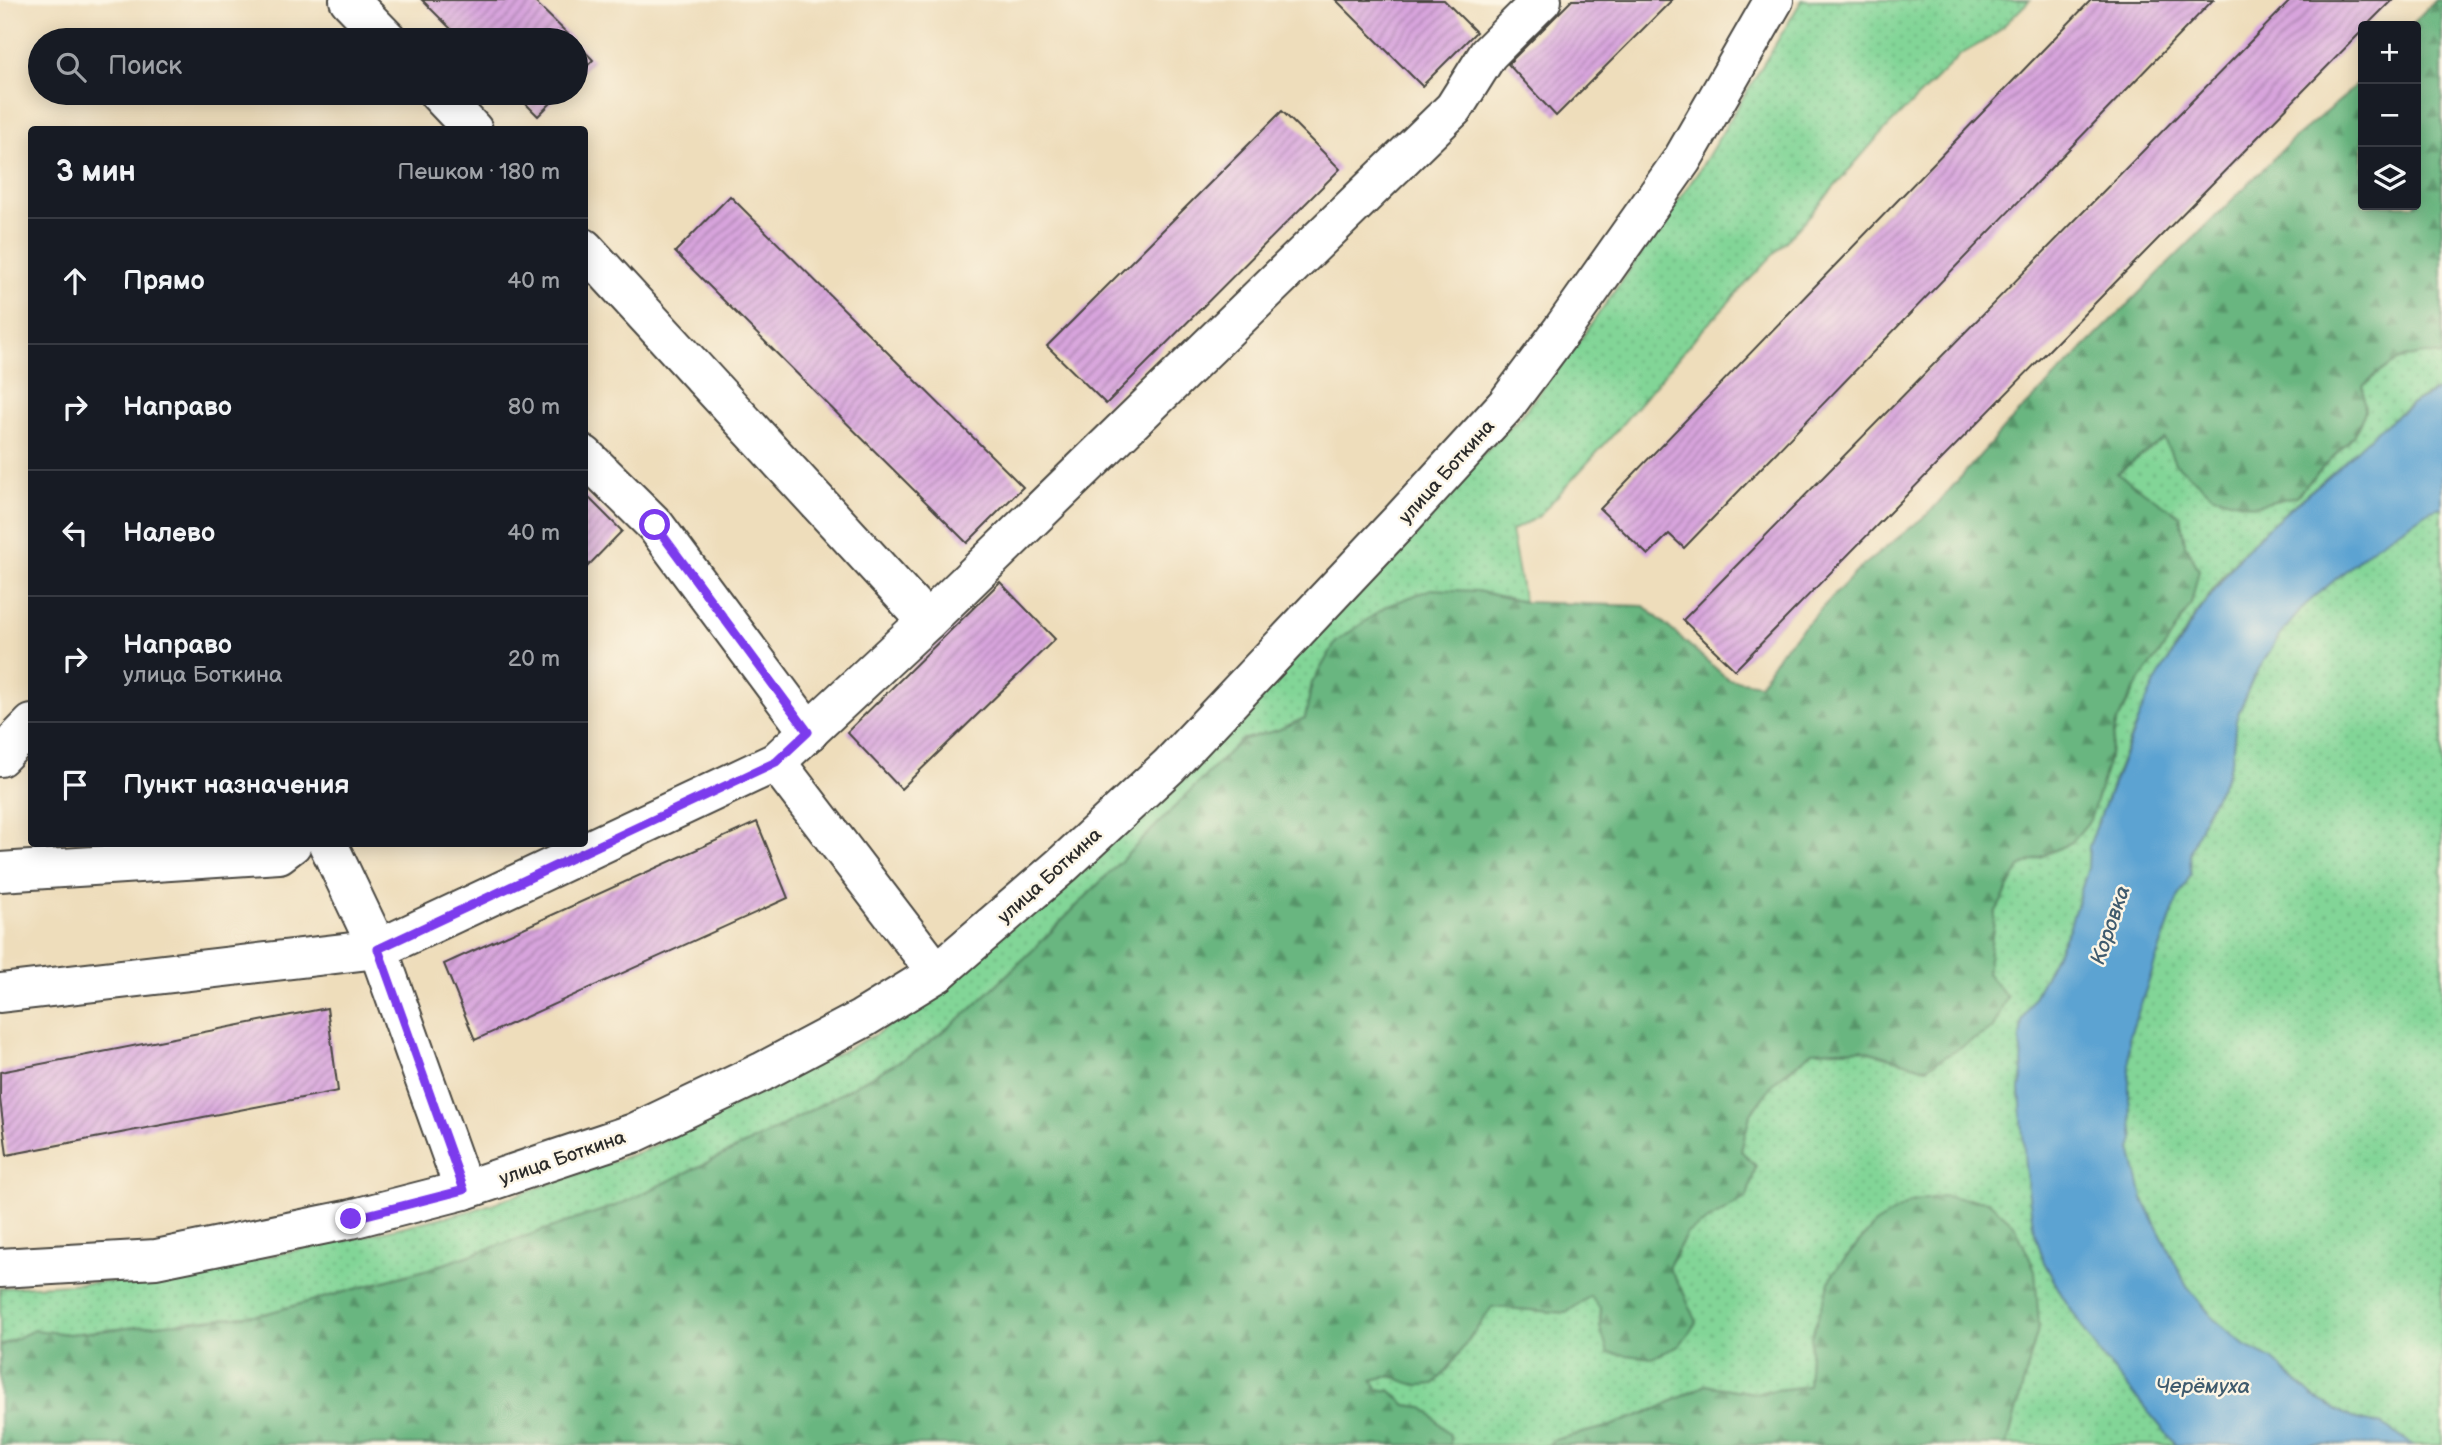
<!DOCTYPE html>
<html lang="ru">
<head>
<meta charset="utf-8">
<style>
	body { margin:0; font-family:"Balsamiq Sans",sans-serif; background:#20242c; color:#f1f3f6 }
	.controls { position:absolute; right:21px; top:21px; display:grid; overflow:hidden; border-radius:7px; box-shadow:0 4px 18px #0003 }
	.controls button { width:63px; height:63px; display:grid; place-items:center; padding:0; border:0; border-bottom:2px solid #363941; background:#171b24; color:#f1f3f6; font:35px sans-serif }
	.stop { position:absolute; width:21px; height:21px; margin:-16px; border:5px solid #7c3aed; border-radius:50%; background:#fff }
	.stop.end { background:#7c3aed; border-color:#fff; box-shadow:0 2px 7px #0008 }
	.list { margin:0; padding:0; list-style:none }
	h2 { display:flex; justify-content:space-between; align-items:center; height:91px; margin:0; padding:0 28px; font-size:30px }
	h2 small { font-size:23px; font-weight:400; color:#9ea1a6 }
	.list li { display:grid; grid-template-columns:46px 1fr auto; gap:21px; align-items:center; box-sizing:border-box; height:126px; padding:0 28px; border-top:2px solid #363941 }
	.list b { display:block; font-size:26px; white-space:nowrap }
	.list p { margin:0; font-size:23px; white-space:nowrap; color:#9ea1a6 }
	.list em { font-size:23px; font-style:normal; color:#9ea1a6 }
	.icon { flex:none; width:38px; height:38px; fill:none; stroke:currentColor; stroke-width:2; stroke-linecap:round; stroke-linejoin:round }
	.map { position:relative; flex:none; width:2442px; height:1445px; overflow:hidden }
	.search { position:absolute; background:#171b24; box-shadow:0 4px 18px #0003; left:28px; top:28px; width:560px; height:77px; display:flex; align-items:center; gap:18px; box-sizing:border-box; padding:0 24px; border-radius:38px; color:#9ea1a6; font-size:26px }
	.panel { position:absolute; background:#171b24; box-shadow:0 4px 18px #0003; left:28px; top:126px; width:560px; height:721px; border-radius:7px }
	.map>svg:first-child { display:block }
	.grass { fill:url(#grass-dots); stroke:#568061; stroke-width:2 }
	.forest { fill:url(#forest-firs); stroke:#4a7056; stroke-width:2 }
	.water { fill:#5ca3d2; stroke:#44677e; stroke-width:2 }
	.building { fill:url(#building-hatch) }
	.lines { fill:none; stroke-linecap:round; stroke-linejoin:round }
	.minor-casing { stroke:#484641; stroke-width:42 }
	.minor { stroke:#fff; stroke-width:38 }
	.route { stroke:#7c3aed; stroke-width:9 }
	.labels { text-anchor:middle; stroke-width:5; stroke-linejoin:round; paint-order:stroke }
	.street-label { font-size:19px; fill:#2b2b2b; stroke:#fcf5e5 }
	.water-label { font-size:21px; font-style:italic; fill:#3f5b6e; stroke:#fcf5e5 }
</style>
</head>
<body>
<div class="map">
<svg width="2442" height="1445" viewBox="0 0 2442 1445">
	<defs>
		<pattern id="grass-dots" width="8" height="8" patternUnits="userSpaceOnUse" patternTransform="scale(1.75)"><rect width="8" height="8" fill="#82d597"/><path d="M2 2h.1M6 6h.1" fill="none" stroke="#70b782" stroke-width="1.8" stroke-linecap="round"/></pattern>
		<pattern id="forest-firs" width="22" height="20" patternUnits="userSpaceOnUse" patternTransform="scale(1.75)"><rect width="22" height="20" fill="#69b680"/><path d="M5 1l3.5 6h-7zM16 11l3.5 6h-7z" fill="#579469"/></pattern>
		<pattern id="building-hatch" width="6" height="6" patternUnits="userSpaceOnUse" patternTransform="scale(1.75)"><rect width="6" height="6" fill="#d8a4dd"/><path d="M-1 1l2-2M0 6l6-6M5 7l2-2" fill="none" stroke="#af86b3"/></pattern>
	</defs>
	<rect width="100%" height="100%" fill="#fcf5e5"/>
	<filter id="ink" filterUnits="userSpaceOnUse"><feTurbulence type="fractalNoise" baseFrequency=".0143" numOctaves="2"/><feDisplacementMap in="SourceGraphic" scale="14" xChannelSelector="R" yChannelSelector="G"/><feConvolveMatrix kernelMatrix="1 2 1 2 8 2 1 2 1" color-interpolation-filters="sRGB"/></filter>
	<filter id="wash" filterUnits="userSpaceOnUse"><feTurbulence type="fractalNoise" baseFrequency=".00686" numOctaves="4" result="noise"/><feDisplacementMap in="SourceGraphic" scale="28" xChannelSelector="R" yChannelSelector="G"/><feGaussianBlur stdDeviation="1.57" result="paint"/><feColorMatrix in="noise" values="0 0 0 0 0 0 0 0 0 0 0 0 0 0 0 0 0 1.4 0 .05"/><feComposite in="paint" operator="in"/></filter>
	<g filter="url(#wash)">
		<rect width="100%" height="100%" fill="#edb"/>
		<g class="grass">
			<polygon points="1802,0 2030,0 1993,36 1960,55 1876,139 1802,224 1692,341 1612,436 1538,517 1511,531 1524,602 1477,591 1387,606 1336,642 1312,683 1305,718 1278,730 1241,740 1034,949 969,1011 918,1051 771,1132 621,1204 432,1268 264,1314 69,1334 34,1330 0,1346 0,1288 158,1279 355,1238 474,1210 643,1151 873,1036 949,987 1520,417 1578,343 1699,171"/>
			<path d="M 2430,353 L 2442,356 L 2442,390 C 2413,394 2366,442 2344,462 C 2310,493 2272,520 2241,554 C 2206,595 2166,658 2144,707 C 2123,751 2107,800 2089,846 L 2088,868 L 2069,929 L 2022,1021 L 2020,1040 L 2023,1073 L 2020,1088 L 2025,1166 L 2033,1225 L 2044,1262 L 2063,1297 L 2100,1354 L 2176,1445 L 2007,1445 L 2039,1325 L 1811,1337 L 1808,1386 L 1754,1393 L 1705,1385 L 1659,1408 L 1611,1426 L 1554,1440 L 1548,1445 L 1450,1445 L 1450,1435 L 1422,1407 L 1406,1405 L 1391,1391 L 1377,1389 L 1372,1380 L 1387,1376 L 1399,1377 L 1416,1385 L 1434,1384 L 1447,1370 L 1492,1307 L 1566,1313 L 1590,1296 L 1601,1309 L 1600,1327 L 1683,1291 L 1668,1268 L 1687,1233 L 1747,1196 L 1756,1166 L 1741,1151 L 1750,1115 L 1775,1081 L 1813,1051 L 1860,1049 L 1927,1068 L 1987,973 L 1995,913 L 2020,867 L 2072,842 L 2107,766 L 2116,724 L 2199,570 L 2185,544 L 2180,516 L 2117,474 L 2164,438 L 2175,463 L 2296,496 L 2353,436 L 2365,412 L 2363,386 C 2385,366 2399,357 2430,353 Z"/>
			<polygon points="2442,507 2442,1445 2413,1445 2382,1425 2352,1418 2313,1397 2272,1359 2246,1346 2214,1319 2187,1286 2144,1202 2131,1149 2134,1139 2129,1099 2129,1038 2177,900 2191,874 2190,853 2205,814 2227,775 2232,757 2236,719 2252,680 2279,636 2305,605 2376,545 2431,510"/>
		</g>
		<g class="forest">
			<path d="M 2435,0 L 2442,0 L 2442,356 C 2410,348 2385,366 2363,386 L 2365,412 L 2353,436 L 2296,496 L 2254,506 L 2214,496 L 2175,463 L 2164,439 L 2117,473 L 2180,516 L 2185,544 L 2199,570 L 2191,604 L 2168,642 L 2137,685 L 2116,724 L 2107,766 L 2090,820 L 2072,842 L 2020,867 L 1995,913 L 1987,973 L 2007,997 L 1993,1028 L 1926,1068 L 1860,1049 L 1813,1051 L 1775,1081 L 1750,1115 L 1741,1151 L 1756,1166 L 1747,1197 L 1687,1233 L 1668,1267 L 1683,1291 L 1697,1322 L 1679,1346 L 1652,1358 L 1608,1353 L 1600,1327 L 1601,1309 L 1590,1296 L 1566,1313 L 1492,1307 L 1447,1370 L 1434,1384 C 1429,1384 1422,1386 1417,1385 C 1395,1381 1399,1372 1372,1380 L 1377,1389 L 1391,1391 L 1406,1405 L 1422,1407 L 1431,1414 L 1450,1435 L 1450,1445 L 0,1445 L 0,1346 L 34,1330 L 69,1334 L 264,1314 L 432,1268 L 621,1204 L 771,1132 L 918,1051 L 969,1011 L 1034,949 L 1241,740 L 1278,730 L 1305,718 L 1312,683 L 1336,642 L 1387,606 L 1431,589 L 1477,591 L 1524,602 L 1644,606 L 1728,679 L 1760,684 L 1780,652 L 1858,570 L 1930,512 L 2006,426 L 2291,141 L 2345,96 L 2363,76 L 2363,205 L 2416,205 L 2416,26 L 2410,26 Z"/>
			<polygon points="1941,1196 1988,1201 2014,1224 2035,1270 2039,1325 2007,1445 1548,1445 1554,1440 1611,1426 1659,1408 1705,1385 1754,1393 1808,1386 1811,1337 1833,1273 1875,1224 1911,1202"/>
		</g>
		<polygon class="water" points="2438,390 2442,390 2442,507 2431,510 2376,545 2305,605 2279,636 2252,680 2236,719 2232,757 2227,775 2205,814 2190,853 2191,874 2177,900 2129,1038 2129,1099 2134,1139 2131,1149 2144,1202 2187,1286 2214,1319 2246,1346 2272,1359 2313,1397 2352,1418 2382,1425 2413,1445 2176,1445 2100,1354 2063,1297 2044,1262 2033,1225 2025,1166 2020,1088 2023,1073 2020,1040 2022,1021 2069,929 2088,868 2089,846 2142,710 2157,679 2196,616 2240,556 2266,529 2329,476 2378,430 2411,405"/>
		<g id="blocks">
			<g class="building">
				<polygon points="422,0 533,0 574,40 462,40"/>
				<polygon points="1336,0 1444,0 1476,32 1422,86"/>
				<polygon points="1572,0 1672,0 1556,116 1508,64"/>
				<polygon points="2091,0 2213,0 1684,548 1669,534 1648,555 1600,509"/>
				<polygon points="2291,0 2392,0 2366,26 2363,26 2363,30 1735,670 1683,620"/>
				<polygon points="576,42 593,60 576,78"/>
				<polygon points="515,93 561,93 538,116"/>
				<polygon points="1282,111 1340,169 1106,404 1047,346"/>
				<polygon points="730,196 1023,487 967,543 675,252"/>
				<polygon points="584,493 622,531 584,570"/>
				<polygon points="1000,582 1055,639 901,789 847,732"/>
				<polygon points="757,822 788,898 475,1040 444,964"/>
				<polygon points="327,1008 338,1091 7,1155 0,1099 0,1072"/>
			</g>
		</g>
	</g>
	<g filter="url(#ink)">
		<use href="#blocks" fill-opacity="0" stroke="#484641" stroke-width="2"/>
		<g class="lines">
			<g class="minor-casing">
				<g id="minor">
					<polyline points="349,0 388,40"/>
					<polyline points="438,93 473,130"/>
					<polyline points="584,248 927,621"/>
					<polyline points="584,455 655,525 809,732"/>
					<polyline points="0,757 32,724"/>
					<polyline points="776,762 937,973"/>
					<polyline points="328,844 378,949 464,1190"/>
					<polyline points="0,872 279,854 292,844"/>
					<polyline points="0,993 378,949 776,762 927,621 1454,108 1488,54 1542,0"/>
					<polyline points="0,1268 156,1259 351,1219 464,1190 634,1133 762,1072 862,1019 937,973 1060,867 1169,766 1401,520 1506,405 1562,330 1682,160 1774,0"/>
				</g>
			</g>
			<use href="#minor" class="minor"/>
		</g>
	</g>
	<g class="lines" filter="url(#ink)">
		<polyline class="route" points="351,1219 464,1190 378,949 776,762 808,732 655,525"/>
	</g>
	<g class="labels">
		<g class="street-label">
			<text transform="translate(1446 471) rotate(-48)" y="7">улица Боткина</text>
			<text transform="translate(1049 875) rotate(-42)" y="7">улица Боткина</text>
			<text transform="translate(562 1157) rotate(-19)" y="7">улица Боткина</text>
		</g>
		<g class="water-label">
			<text transform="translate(2110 925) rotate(-71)" y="7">Коровка</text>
			<text x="2203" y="1393">Черёмуха</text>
		</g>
	</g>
</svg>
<div class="controls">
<button>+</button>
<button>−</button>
<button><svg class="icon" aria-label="layers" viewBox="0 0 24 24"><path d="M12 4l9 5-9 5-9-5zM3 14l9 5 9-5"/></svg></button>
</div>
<div class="stop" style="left:655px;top:525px"></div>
<div class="stop end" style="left:351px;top:1219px"></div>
<div class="search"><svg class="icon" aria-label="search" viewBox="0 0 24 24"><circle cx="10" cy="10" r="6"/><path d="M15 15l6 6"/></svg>Поиск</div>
<section class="panel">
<h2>3 мин<small>Пешком · 180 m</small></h2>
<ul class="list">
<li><svg class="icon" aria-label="ahead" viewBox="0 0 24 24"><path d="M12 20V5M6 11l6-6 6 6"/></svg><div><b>Прямо</b></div><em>40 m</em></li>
<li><svg class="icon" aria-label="right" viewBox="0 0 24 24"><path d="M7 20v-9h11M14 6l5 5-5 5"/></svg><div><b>Направо</b></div><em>80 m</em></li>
<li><svg class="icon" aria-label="left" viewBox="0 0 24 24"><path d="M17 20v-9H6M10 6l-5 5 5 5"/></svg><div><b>Налево</b></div><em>40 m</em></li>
<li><svg class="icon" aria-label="right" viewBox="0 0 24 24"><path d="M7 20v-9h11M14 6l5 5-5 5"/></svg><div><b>Направо</b><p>улица Боткина</p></div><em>20 m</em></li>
<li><svg class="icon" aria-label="arrive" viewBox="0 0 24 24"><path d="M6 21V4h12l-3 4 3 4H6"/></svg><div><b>Пункт назначения</b></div></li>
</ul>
</section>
</div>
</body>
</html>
